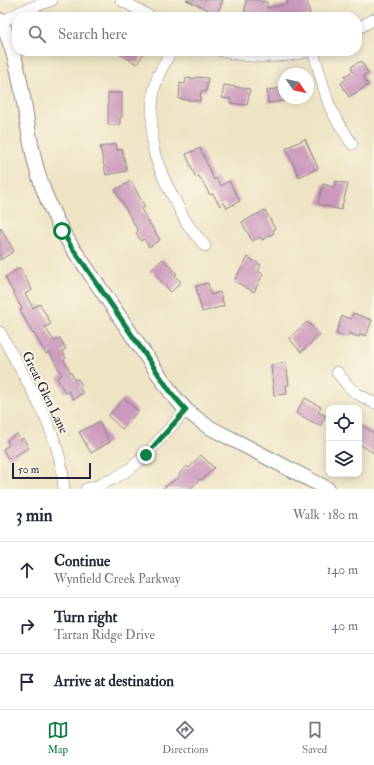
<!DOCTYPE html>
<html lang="en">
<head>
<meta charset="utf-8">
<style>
	body { margin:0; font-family:"IM FELL Double Pica",serif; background:#f2f2f3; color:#1f2937 }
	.controls { position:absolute; right:12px; bottom:12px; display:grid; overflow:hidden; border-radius:8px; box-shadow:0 2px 10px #0003 }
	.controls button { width:36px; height:36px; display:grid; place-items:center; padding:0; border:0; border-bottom:1px solid #e0e1e3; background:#fff; color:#1f2937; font:20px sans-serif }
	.compass { position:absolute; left:278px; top:68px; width:36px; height:36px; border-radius:50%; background:#fff; box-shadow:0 2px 10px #0003; rotate:124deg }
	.scale { position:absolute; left:12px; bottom:10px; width:79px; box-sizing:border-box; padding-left:4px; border:2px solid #22223b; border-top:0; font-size:11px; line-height:14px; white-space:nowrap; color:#22223b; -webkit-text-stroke:3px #fcf5e5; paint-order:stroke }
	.stop { position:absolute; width:12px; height:12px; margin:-9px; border:3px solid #0b8043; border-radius:50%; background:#fff }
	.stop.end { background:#0b8043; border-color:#fff; box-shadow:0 1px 4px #0008 }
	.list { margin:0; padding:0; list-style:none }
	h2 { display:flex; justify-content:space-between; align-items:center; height:52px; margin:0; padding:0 16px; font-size:17px }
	h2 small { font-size:13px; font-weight:400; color:#747a83 }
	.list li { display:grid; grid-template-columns:26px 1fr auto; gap:12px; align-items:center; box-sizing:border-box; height:56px; padding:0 16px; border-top:1px solid #e0e1e3 }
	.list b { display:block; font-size:15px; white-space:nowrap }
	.list p { margin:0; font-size:13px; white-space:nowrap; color:#747a83 }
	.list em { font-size:13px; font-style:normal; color:#747a83 }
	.icon { flex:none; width:22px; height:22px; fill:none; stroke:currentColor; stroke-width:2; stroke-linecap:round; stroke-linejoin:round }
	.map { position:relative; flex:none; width:374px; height:489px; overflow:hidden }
	.search { position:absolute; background:#fff; box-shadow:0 2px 10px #0003; left:12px; right:12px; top:12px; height:44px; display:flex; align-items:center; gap:10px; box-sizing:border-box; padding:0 14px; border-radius:16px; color:#747a83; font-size:15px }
	.sheet { height:220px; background:#fff }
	nav { display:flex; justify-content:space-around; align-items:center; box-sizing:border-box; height:56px; border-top:1px solid #e0e1e3; background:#fff; font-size:11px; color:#747a83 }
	nav a { display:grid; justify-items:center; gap:2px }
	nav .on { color:#0b8043 }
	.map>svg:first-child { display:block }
	.building { fill:#ca99bb }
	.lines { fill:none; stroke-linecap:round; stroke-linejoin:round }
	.minor-casing { stroke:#888380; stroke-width:12 }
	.tertiary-casing { stroke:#888380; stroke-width:16 }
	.minor { stroke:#fff; stroke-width:11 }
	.tertiary { stroke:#fff; stroke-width:14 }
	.route { stroke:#0b8043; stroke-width:5 }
	.labels { text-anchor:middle; stroke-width:4; stroke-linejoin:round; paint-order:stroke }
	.street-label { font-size:13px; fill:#22223b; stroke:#fcf5e5 }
</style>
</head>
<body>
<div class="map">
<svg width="374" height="489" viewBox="0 0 374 489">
	<rect width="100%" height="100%" fill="#fcf5e5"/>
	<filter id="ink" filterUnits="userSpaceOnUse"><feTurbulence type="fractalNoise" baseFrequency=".025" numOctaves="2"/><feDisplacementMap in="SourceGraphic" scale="8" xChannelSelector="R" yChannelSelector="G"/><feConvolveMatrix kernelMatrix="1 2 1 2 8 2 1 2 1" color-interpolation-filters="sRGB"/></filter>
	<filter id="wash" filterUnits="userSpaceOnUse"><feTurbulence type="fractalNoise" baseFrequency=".012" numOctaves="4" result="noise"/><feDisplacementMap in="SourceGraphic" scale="16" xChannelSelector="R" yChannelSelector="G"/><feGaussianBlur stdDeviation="0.9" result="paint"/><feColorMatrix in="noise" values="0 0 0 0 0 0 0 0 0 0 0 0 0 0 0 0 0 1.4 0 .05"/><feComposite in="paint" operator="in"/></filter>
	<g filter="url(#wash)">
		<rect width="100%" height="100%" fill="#eee4c4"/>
		<g id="blocks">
			<g class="building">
				<polygon points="186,0 223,0 217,14"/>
				<polygon points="246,0 260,0 260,1 267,2 267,8 288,4 287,0 307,0 310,15 303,17 244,17"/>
				<polygon points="114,51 145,51 137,64"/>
				<polygon points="361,61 368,73 363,76 368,85 349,97 341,83 346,79 344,76 353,71 351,67"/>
				<polygon points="195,77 208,78 206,92 201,91 200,101 179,99 180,83 185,84 186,78 195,79"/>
				<polygon points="224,85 250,89 247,105 230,103 231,99 222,98"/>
				<polygon points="284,88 284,101 268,103 267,90"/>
				<polygon points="108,93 122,93 122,117 120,117 120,125 108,125"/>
				<polygon points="305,139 318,168 299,177 286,148"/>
				<polygon points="116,144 117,150 122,149 127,171 106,175 100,147"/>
				<polygon points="200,148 214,180 216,178 221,186 229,181 240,201 227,208 224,203 220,206 213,194 210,195 199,176 196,178 186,154"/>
				<polygon points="131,181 145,207 141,209 160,240 149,247 144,239 141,241 136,233 138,231 115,190"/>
				<polygon points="336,181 348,184 341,210 318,204 323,184 334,187"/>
				<polygon points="265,210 275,229 273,230 274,233 262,240 260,237 252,241 242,222"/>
				<polygon points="0,227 14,251 0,260"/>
				<polygon points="248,257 261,265 258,271 263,274 254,292 234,281"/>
				<polygon points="163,259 177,274 175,276 181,282 171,292 151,270"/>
				<polygon points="20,268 32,290 25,294 33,308 40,304 51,324 45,327 54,341 60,338 66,349 62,351 66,358 64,360 75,380 78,379 82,385 79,387 83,393 73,399 69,391 65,393 57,378 62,375 49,352 46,354 34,333 33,334 20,310 22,309 5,277"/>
				<polygon points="208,283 211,295 220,292 224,306 202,312 196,286"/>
				<polygon points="353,313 372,320 366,336 360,334 359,337 349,333 347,337 336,334 342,316 351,319"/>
				<polygon points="307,322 320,335 301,352 289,338"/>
				<polygon points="286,363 289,385 286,385 287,394 274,395 271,365"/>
				<polygon points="124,398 138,411 122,429 108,416"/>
				<polygon points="305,398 321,407 318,412 326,416 320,426 296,413"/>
				<polygon points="99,422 110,442 91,453 79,432"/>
				<polygon points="359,424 374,433 374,453 359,444"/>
				<polygon points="17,434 20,440 23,438 29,448 8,459 3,449 9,445 7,440"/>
				<polygon points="201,455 214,468 202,480 200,479 191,489 162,489 180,476 179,474 187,466 189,468"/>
			</g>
		</g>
	</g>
	<g filter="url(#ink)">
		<use href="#blocks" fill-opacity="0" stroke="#888380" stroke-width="1"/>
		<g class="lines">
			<g class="minor-casing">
				<g id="minor">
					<polyline points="121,0 151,17"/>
					<polyline points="1,22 25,10 52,0"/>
					<polyline points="357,29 374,19"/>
					<polyline points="171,51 158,76 154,90 152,105 152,141 155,156 164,179 185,220 191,229 205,246"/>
					<path d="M 221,51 C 230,53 240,55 249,56 C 268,57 290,57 308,51"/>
					<polyline points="313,51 329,105 335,117 352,144"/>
					<path d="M 0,332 C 22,373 55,424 62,470 C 63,477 63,483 64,489"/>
					<polyline points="337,372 348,386 356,393 374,403"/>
					<polyline points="86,489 97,486 115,478 131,468 146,455 186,410"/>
				</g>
			</g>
			<g class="tertiary-casing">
				<path id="tertiary" d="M 0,20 C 20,58 23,103 31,144 C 39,187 57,228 83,263 L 172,394 L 186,410 L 207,426 L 328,489"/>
			</g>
			<use href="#minor" class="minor"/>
			<use href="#tertiary" class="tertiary"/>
		</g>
	</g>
	<g class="lines" filter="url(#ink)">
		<polyline class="route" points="62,231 72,248 83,263 172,394 186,410 146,455"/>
	</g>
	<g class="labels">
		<g class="street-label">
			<text transform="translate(46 392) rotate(64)" y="5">Great Glen Lane</text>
		</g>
	</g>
</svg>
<div class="controls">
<button><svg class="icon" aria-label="locate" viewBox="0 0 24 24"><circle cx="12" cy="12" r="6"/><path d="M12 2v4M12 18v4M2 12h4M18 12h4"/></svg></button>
<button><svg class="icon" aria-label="layers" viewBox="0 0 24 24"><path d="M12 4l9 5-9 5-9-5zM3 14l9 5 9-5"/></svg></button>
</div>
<svg class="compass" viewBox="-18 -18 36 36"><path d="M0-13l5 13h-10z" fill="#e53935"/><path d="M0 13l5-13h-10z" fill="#747a83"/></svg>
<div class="scale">50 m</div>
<div class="stop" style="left:62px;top:231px"></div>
<div class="stop end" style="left:146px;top:455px"></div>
<div class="search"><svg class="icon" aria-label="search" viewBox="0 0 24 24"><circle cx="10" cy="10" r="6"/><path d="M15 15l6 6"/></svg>Search here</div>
</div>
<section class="sheet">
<h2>3 min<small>Walk · 180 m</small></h2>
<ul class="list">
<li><svg class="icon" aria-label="ahead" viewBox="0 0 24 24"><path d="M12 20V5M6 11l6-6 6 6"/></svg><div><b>Continue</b><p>Wynfield Creek Parkway</p></div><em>140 m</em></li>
<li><svg class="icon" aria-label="right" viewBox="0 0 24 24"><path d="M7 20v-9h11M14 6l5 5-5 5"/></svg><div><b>Turn right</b><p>Tartan Ridge Drive</p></div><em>40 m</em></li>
<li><svg class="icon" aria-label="arrive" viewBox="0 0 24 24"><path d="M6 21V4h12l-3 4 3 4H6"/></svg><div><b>Arrive at destination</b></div></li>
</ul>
</section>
<nav>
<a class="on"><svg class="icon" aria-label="map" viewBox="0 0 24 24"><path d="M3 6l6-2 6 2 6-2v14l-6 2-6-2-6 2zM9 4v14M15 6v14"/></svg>Map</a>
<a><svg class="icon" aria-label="directions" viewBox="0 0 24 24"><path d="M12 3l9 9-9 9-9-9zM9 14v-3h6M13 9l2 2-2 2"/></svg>Directions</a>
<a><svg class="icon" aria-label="saved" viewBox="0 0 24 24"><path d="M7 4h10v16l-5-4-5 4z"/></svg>Saved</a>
</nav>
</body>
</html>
